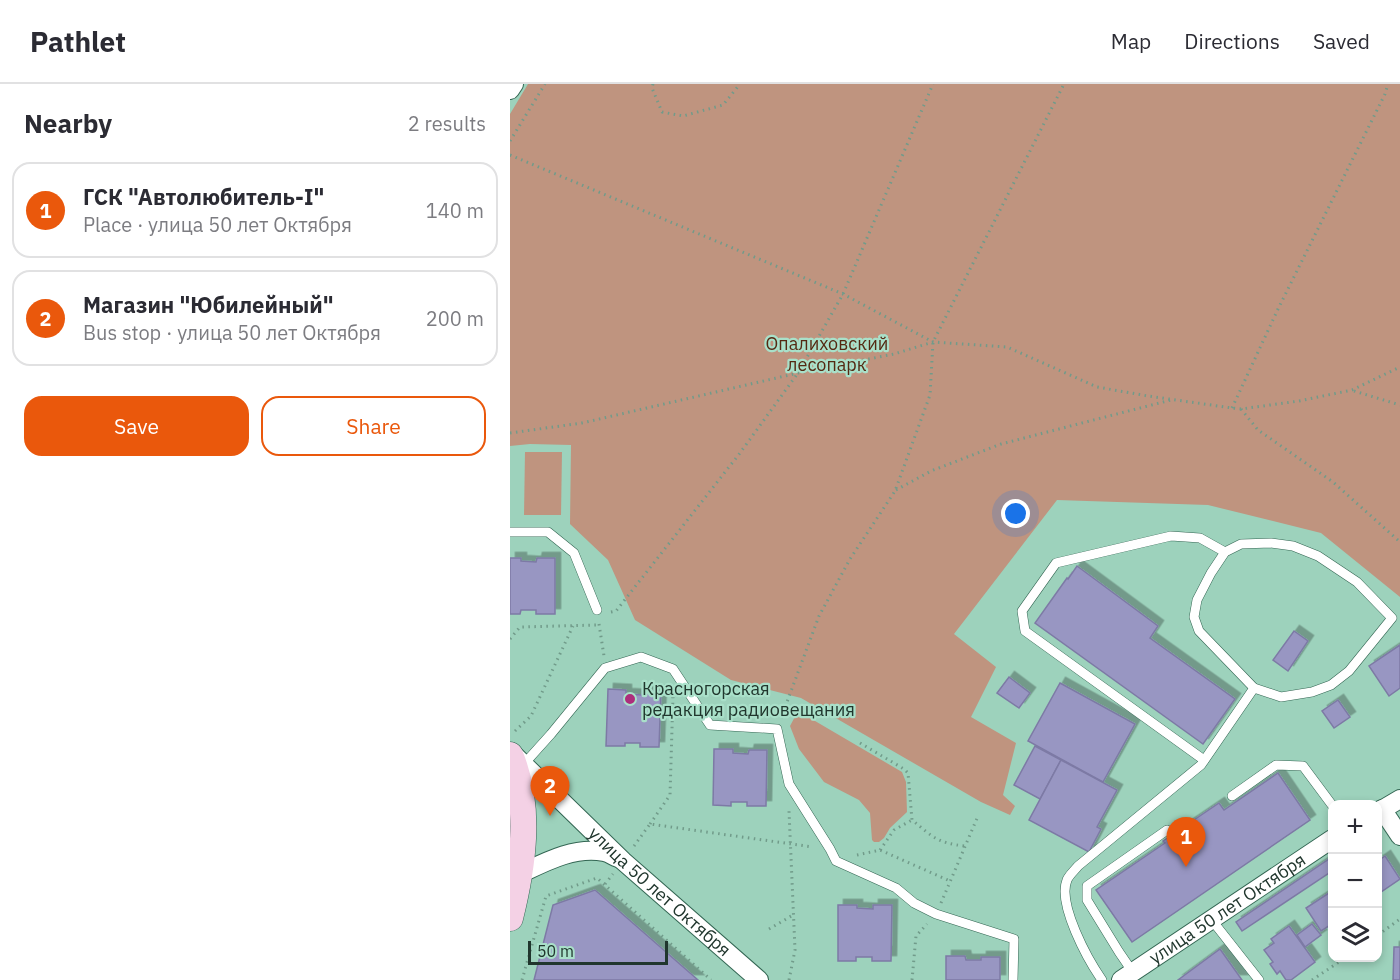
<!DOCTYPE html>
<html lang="en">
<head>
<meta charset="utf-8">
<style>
	body { margin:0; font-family:"IBM Plex Sans",sans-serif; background:#f2f2f3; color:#2b2b33 }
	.controls { position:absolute; right:18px; bottom:18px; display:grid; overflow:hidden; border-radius:12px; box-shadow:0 3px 9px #0003 }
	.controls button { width:54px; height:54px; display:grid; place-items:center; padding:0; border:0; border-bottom:2px solid #e1e1e2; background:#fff; color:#2b2b33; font:30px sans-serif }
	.scale { position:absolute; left:18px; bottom:15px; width:140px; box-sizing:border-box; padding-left:6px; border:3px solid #20362d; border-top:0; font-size:16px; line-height:21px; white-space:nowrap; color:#20362d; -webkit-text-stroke:4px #a9e0c9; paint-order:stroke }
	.you { position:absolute; left:506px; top:430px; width:21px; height:21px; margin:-15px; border:4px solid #fff; border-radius:50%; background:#1a73e8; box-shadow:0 0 0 9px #1a73e833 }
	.badge { display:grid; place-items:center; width:39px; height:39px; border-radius:50%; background:#ea580c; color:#fff; font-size:20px; font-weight:700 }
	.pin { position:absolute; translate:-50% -50px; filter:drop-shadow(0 2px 3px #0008) }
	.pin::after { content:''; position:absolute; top:32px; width:21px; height:18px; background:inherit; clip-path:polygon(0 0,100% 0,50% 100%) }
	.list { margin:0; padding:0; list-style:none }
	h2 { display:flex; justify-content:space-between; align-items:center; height:78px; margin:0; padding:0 24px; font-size:26px }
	h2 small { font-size:20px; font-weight:400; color:#7c7c81 }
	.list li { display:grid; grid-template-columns:39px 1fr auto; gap:18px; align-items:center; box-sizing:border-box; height:96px; margin:0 12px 12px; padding:0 12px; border:2px solid #e1e1e2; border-radius:18px }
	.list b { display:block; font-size:22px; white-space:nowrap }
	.list p { margin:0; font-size:20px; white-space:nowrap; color:#7c7c81 }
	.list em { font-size:20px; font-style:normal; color:#7c7c81 }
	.actions { display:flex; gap:12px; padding:18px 24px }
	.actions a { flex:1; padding:14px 0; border:2px solid #ea580c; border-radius:18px; text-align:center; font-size:21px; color:#ea580c }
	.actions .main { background:#ea580c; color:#fff }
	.icon { flex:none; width:33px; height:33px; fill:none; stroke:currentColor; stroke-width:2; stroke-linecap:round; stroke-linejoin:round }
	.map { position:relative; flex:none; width:890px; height:896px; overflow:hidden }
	header { display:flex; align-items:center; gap:36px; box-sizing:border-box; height:84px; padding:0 30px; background:#fff; border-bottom:2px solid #e1e1e2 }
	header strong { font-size:28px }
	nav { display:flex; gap:33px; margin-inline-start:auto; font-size:21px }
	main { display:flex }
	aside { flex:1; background:#fff }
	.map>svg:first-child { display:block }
	.green { fill:#bf947f }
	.building { fill:#9896c2; stroke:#7d7aa5; stroke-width:1.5; filter:url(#shadow) }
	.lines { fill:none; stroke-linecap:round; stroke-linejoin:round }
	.lane-casing { stroke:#336653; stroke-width:10 }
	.street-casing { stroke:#336653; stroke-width:20 }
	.secondary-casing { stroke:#336653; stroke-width:27 }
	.path { stroke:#719b8a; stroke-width:3; stroke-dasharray:1.5 4.5; stroke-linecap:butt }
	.lane { stroke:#fff; stroke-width:9 }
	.street { stroke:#fff; stroke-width:18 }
	.secondary { stroke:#f4d1e5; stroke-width:26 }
	.poi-dot { fill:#ad2e7c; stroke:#a9e0c9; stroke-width:2 }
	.labels { text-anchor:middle; stroke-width:4.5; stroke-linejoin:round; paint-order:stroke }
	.park-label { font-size:18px; fill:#542912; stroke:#a9e0c9 }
	.poi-label { font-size:18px; fill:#20362d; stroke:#a9e0c9; text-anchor:start }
	.street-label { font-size:18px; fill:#20362d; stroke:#a9e0c9 }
</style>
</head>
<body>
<header>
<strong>Pathlet</strong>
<nav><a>Map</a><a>Directions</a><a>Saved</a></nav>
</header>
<main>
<aside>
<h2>Nearby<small>2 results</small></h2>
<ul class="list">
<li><span class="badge">1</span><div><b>ГСК &quot;Автолюбитель-I&quot;</b><p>Place · улица 50 лет Октября</p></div><em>140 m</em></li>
<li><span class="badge">2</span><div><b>Магазин &quot;Юбилейный&quot;</b><p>Bus stop · улица 50 лет Октября</p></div><em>200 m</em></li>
</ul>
<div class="actions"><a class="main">Save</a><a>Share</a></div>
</aside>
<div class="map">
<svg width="890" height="896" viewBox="0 0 890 896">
	<defs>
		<filter id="shadow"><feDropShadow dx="5.5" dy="-5.5" stdDeviation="0" flood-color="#0004"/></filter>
	</defs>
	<rect width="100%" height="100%" fill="#9dd2bc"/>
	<g class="green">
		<polygon points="18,0 890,0 890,513 811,449 698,421 547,416 444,550 486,583 461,633 506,659 493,711 505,722 500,731 471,718 291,614 221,596 125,536 98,476 60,440 61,361 20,360 0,362 0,30"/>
		<polygon points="15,368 52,368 51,431 14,431"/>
		<polygon points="288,627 392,688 396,698 397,728 380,744 374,754 369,758 364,758 362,756 360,729 349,716 314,698 289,665 280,642"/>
	</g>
	<g class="building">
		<polygon points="0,474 11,474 11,477 26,478 27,474 45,474 45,530 26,530 26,526 11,526 10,530 0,530"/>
		<polygon points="567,482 648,542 640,554 725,615 693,660 525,539 557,494 558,495"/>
		<polygon points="784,547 798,557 778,587 763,576"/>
		<polygon points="890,561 890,604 879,612 859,582"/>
		<polygon points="499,593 520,609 509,624 487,609"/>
		<polygon points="550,599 625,640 593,698 518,657"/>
		<polygon points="98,605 116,606 116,610 132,611 132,607 151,607 149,663 130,663 130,659 115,659 115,662 96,662"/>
		<polygon points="828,616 840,633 824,644 812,627"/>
		<polygon points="525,662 551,676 530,715 504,701"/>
		<polygon points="204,665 223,665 223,669 238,670 239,666 257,666 256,722 237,722 237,718 221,718 221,722 203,721"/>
		<polygon points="551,676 607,706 587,743 591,745 579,768 519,736"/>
		<polygon points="768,689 800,736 622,858 586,806 655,759 653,757 709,719 714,726"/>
		<polygon points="875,772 890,795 868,810 868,777"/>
		<polygon points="822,773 822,787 732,847 726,838"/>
		<polygon points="85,806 188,896 24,896 43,821"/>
		<polygon points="822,807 822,840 811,847 796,824"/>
		<polygon points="328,821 347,821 347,824 363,825 363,821 382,821 381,877 362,877 362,873 346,873 346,877 328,877"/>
		<polygon points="802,840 811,851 795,863 787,851"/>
		<polygon points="779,842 805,878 781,896 776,896 770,887 767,890 760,880 763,878 754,866 764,859 761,855"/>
		<polygon points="884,863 890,863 890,896 883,896"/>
		<polygon points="710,865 732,896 668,896"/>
		<polygon points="436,872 455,872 456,876 471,876 471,873 490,873 490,896 436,896"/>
	</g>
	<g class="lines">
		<g class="lane-casing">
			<g id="lane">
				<polyline points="0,448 38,448 64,469 87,526"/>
				<polygon points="761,459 783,462 808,472 847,498 882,534 839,587 821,601 802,608 771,613 744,604 689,547 684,533 687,516 701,489 715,468 731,460"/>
				<polyline points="694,676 515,547 512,527 546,479 661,452 690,454 715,468"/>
				<polyline points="14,680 41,650 95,584 131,573 163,585 200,641 267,645 279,700 320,765 326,777 386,804 404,819 426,830 504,855 503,896"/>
				<polyline points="722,712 766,681 793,682 822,721"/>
				<polyline points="701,835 749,896"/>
				<polyline points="622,887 609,868 577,816 577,802 657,746"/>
				<path d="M 592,896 C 578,876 547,820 557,796 C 559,791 565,786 568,782 L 691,681 L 744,604"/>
			</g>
		</g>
		<g class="street-casing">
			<g id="street">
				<polyline points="0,6 4,0"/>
				<path id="s1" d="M 1,668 L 113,777 L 249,896"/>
				<polyline points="872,725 890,752"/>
				<polyline points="868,728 890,715"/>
				<path d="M 10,790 C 35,778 65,762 94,768 C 99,769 103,772 108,774"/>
				<path id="s2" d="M 611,896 L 822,755"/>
			</g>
		</g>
		<g class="secondary-casing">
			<path id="secondary" d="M 0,671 C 22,722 13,782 0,834"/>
		</g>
		<g class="path">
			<polyline points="143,0 142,4 152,28 173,32 213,21 230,0"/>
			<polyline points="0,57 35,0"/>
			<polyline points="0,71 333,210 423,258"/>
			<polyline points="844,307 890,321"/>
			<polyline points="722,324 768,225 875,10 878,0"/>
			<polyline points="731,325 748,346 823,398 890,458"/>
			<polyline points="0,349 72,339 288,289 384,270 423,258 497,263 587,303 638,312 722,324 731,325 789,317 842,306 890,283"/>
			<polyline points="386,406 421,387 491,360 661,316"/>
			<polyline points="101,528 106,527 230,369 288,289 333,210 423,0"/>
			<polyline points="89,540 94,572"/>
			<polyline points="0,555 10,543 87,541"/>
			<polyline points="271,634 309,532 340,475 385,407 420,311 423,258 554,0"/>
			<polyline points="5,647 21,632 63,542"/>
			<path d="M 350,659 L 394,685 L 398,689 L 402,736 C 423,753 427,759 455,762"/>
			<polyline points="140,740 160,711 163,611"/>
			<polyline points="124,762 140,740 303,763"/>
			<polyline points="370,766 384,746 402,736"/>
			<polyline points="347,771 370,766 440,797"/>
			<polyline points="95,800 103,790"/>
			<polyline points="431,819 468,732"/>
			<polyline points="259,845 283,831"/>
			<polyline points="868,851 890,835"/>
			<polyline points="12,896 36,812 87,794 201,896"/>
			<polyline points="279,896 285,866 279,727"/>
			<polyline points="402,896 406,852 417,840"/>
			<polyline points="802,896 835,874"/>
		</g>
		<use href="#lane" class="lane"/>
		<use href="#street" class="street"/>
		<use href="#secondary" class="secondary"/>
	</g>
	<circle class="poi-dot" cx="120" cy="615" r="6"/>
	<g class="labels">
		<g class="park-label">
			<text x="317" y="266">Опалиховский<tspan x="317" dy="21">лесопарк</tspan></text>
		</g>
		<g class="poi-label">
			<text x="132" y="611">Красногорская<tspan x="132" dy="21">редакция радиовещания</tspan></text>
		</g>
		<g class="street-label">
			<text dy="6" stroke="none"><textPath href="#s1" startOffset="204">улица 50 лет Октября</textPath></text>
			<text dy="6" stroke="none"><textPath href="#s2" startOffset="128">улица 50 лет Октября</textPath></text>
		</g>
	</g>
</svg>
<div class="controls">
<button>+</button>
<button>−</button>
<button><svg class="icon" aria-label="layers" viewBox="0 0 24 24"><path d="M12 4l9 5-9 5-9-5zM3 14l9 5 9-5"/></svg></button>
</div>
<div class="scale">50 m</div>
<div class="you"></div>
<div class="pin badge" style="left:676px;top:783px">1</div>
<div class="pin badge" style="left:40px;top:732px">2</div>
</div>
</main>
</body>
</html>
